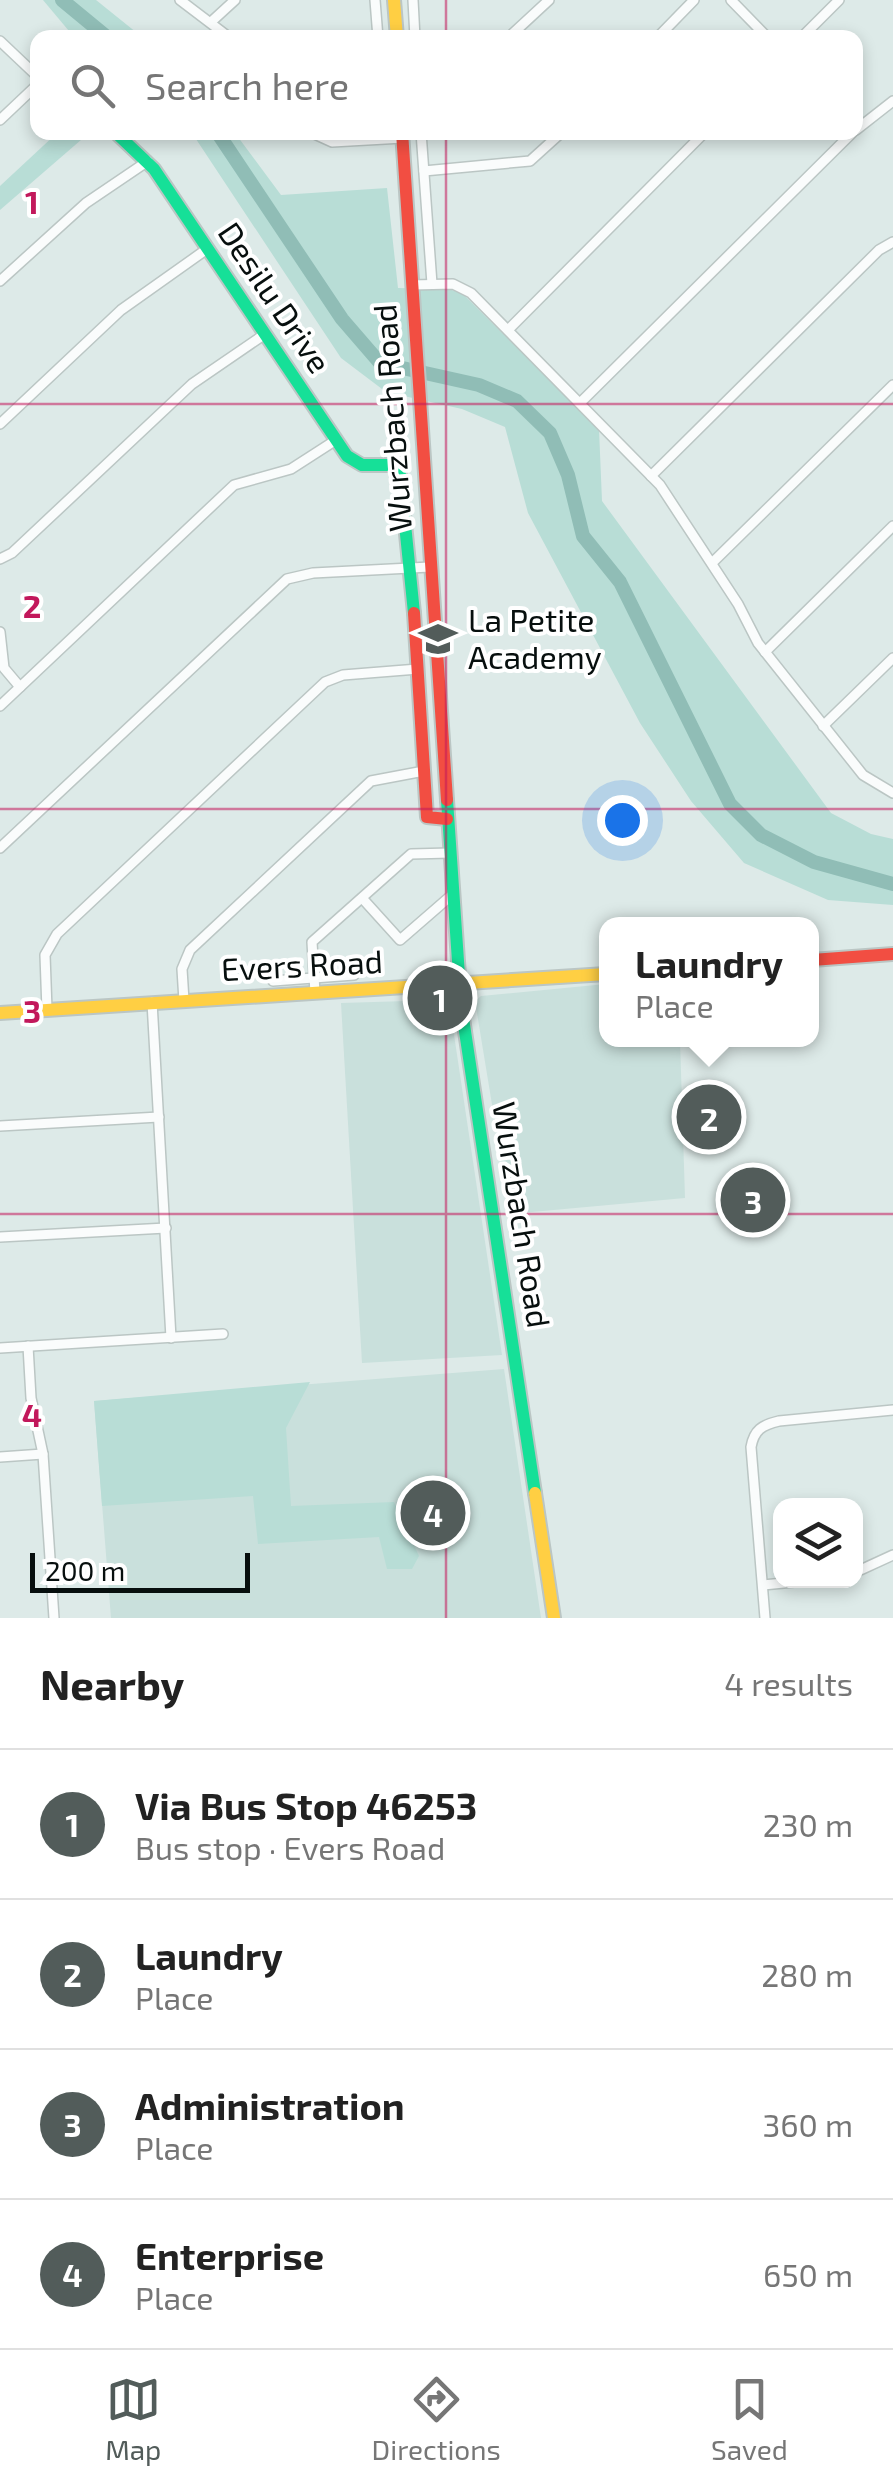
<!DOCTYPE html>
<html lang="en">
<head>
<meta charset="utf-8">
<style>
	body { margin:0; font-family:"Exo 2",sans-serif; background:#f6f6f6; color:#222 }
	.controls { position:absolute; right:30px; bottom:30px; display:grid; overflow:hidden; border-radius:20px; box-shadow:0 5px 15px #0003 }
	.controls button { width:90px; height:90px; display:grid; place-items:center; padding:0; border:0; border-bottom:2px solid #e0e0e0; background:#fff; color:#222; font:50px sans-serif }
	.scale { position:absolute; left:30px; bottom:25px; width:220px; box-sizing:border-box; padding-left:10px; border:5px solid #070f0e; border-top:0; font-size:28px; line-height:35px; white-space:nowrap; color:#070f0e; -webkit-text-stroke:8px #fff; paint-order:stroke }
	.you { position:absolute; left:622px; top:820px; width:35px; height:35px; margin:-25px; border:8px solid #fff; border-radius:50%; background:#1a73e8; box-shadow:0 0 0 15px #1a73e833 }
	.badge { display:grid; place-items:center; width:65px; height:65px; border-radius:50%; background:#525c5a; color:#fff; font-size:32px; font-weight:700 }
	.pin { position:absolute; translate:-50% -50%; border:5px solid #fff; box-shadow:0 2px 10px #0006 }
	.popup { position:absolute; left:599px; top:917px; width:220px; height:130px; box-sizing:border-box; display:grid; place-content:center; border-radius:20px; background:#fff; filter:drop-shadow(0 2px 8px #0005); font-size:32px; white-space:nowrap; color:#767676 }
	.popup b { font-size:38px; color:#222 }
	.popup::after { content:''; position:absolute; left:50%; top:100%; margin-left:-20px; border:20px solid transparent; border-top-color:#fff }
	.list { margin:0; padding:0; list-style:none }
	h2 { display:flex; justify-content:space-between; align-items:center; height:130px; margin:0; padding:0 40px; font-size:42px }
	h2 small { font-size:32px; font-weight:400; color:#767676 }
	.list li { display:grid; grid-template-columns:65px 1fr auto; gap:30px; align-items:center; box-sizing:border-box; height:150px; padding:0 40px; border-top:2px solid #e0e0e0 }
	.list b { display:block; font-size:38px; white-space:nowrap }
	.list p { margin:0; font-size:32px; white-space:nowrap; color:#767676 }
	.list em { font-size:32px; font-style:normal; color:#767676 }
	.icon { flex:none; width:55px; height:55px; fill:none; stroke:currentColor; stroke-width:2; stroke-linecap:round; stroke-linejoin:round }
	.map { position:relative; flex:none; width:893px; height:1618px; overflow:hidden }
	.search { position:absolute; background:#fff; box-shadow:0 5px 15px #0003; left:30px; right:30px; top:30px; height:110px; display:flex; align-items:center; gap:25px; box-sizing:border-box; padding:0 35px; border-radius:20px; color:#767676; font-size:38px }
	.sheet { height:730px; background:#fff }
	nav { display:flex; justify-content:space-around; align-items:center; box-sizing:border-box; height:140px; border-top:2px solid #e0e0e0; background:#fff; font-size:28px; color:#767676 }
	nav a { display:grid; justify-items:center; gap:5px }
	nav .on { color:#525c5a }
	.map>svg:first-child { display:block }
	.built { fill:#c9e0dc }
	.green { fill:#b8ddd6 }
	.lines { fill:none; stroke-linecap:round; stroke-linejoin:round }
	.river { stroke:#90bdb6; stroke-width:14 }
	.street-casing { stroke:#bbc6c4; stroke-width:12 }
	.fast-casing { stroke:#bbc6c4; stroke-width:16 }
	.slow-casing { stroke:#bbc6c4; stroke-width:16 }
	.jam-casing { stroke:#bbc6c4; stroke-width:16 }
	.street { stroke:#fafcfc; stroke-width:9 }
	.fast { stroke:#16e098; stroke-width:12 }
	.slow { stroke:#ffcf43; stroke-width:12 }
	.jam { stroke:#f24e42; stroke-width:12 }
	.grid { fill:none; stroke:#c2185b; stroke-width:2.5; stroke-opacity:0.55 }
	.labels { text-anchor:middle; stroke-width:8; stroke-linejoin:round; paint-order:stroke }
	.street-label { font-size:32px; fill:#070f0e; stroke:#fff }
	.poi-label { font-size:32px; fill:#070f0e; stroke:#fff; text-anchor:start }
	.grid-label { font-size:32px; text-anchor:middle; font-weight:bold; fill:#c2185b; stroke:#fff; stroke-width:8; stroke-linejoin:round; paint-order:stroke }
</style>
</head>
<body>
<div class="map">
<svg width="893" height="1618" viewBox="0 0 893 1618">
	<rect width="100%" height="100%" fill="#ddeae8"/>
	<g class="built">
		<polygon points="606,984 606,1040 680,1040 685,1198 510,1214 475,1001 481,996"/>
		<polygon points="440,1000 450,1008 502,1355 362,1363 341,1003"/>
		<polygon points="504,1369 541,1618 111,1618 94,1401"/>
	</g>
	<g class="green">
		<polygon points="43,0 96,0 142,37 74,37"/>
		<polygon points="57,133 89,133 0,210 0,186"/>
		<polygon points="192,133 235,133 281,195 387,188 398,288 449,289 463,294 599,429 602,501 831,813 871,834 893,839 893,905 828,900 744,863 691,801 640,723 528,513 505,427 462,409 386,392 341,358"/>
		<polygon points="310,1382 286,1428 291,1506 394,1502 419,1556 412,1569 387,1569 379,1537 258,1544 253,1496 102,1506 94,1401"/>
	</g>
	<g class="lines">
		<g class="river">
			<polyline points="62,0 108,38"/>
			<polyline points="217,132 342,319 380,363 479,385 517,401 550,433 568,475 583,536 620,582 730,804 761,835 814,862 893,884"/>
		</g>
		<g class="street-casing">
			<g id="street">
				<polyline points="180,0 230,38"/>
				<polyline points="375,0 378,38"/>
				<polyline points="413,0 415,38"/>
				<polyline points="731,0 768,38"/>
				<polyline points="211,22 235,0"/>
				<polyline points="508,38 549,0"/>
				<polyline points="657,38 694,0"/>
				<polyline points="801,38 839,0"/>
				<polyline points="0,41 38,77"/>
				<polyline points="0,120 38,84"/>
				<polyline points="856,130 893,101"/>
				<polyline points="310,132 332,142 403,138"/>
				<polyline points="421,132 432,284"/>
				<polyline points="424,171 530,161 562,132"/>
				<polyline points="0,281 86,203 148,161"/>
				<polyline points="412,285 453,284 471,293 660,485 738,604 758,643 863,775 893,793"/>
				<polyline points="508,330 705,132"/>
				<polyline points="580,403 853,132"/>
				<polyline points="0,424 121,310 207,249"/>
				<polyline points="651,476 879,250 893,242"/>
				<polyline points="0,559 12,553 192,384 265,334"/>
				<polyline points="712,563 893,385"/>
				<polyline points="0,632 4,668 20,687"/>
				<polyline points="765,652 893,526"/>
				<polyline points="0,706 234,485 291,469 336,440"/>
				<polyline points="823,726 893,658"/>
				<polyline points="0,848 287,579 313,573 430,567"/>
				<polyline points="362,898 400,940 453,894"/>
				<polyline points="273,981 354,975"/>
				<polyline points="315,993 312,942 411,854 450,853"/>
				<polyline points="184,1001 182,969 190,950 371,781 424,771"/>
				<polyline points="152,1002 171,1338"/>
				<polyline points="47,1010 45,955 57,934 325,682 343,675 418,669"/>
				<polyline points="0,1126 159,1117"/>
				<polyline points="0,1237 166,1228"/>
				<polyline points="28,1346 31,1398 43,1454 54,1618"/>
				<polyline points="0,1348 223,1334"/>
				<polyline points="0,1457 43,1454"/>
				<polyline points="856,1572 893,1555"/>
				<polyline points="763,1585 815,1580"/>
				<path d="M 765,1618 L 751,1447 C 754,1430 762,1425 779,1421 L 893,1410"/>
			</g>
		</g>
		<g class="fast-casing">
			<g id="fast">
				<polyline points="115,132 154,169 347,456 362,465 399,465 414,613"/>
				<polyline points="447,800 461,1005 535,1493"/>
			</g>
		</g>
		<g class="slow-casing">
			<g id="slow">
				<polyline points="394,0 397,38"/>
				<polyline points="0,1013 606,974"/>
				<polyline points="535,1493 554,1618"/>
			</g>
		</g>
		<g class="jam-casing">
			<g id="jam">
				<polyline points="402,132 447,800"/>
				<polyline points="414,613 427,817 447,819"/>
				<polyline points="812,960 893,954"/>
			</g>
		</g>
		<use href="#street" class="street"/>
		<use href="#fast" class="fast"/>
		<use href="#slow" class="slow"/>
		<use href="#jam" class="jam"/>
	</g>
	<path class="grid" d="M 446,0 L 446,38M 446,132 L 446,1618M 0,404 L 893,404M 0,809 L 893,809M 0,1214 L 893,1214"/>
	<defs>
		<g id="school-bare" transform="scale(3)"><path d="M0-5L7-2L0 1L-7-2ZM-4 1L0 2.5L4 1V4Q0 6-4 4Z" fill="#525c5a" stroke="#fff" stroke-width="2.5" paint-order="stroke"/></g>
	</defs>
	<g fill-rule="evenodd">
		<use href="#school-bare" x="438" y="639"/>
	</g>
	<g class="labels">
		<g class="street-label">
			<text transform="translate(274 298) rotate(56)" y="11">Desilu Drive</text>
			<text transform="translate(393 418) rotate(-94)" y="11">Wurzbach Road</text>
			<text transform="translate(302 966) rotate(-3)" y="11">Evers Road</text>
			<text transform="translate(521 1215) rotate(81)" y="11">Wurzbach Road</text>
		</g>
		<g class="poi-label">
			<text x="468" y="632">La Petite<tspan x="468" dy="37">Academy</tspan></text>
		</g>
	</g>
	<g class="grid-label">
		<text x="32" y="214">1</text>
		<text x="32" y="618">2</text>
		<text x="32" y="1023">3</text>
		<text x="32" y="1427">4</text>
	</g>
</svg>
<div class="controls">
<button><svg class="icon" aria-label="layers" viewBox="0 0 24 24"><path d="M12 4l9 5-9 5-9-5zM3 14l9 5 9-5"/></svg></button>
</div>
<div class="scale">200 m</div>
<div class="you"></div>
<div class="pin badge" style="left:440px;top:998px">1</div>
<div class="pin badge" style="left:709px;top:1117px">2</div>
<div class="popup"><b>Laundry</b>Place</div>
<div class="pin badge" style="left:753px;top:1200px">3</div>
<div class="pin badge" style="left:433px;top:1513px">4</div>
<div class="search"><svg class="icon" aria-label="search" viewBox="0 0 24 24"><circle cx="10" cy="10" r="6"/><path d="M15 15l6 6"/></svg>Search here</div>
</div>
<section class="sheet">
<h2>Nearby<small>4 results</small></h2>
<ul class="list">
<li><span class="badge">1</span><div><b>Via Bus Stop 46253</b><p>Bus stop · Evers Road</p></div><em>230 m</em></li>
<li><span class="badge">2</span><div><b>Laundry</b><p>Place</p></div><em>280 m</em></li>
<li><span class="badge">3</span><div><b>Administration</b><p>Place</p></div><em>360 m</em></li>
<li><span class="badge">4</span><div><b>Enterprise</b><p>Place</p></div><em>650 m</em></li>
</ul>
</section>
<nav>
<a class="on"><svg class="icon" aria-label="map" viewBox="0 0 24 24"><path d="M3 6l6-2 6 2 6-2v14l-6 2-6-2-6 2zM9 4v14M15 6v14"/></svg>Map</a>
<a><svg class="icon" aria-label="directions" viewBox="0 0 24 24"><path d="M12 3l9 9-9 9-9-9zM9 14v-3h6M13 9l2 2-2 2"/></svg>Directions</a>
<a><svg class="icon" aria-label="saved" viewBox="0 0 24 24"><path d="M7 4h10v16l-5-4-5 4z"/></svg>Saved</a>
</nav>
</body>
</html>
